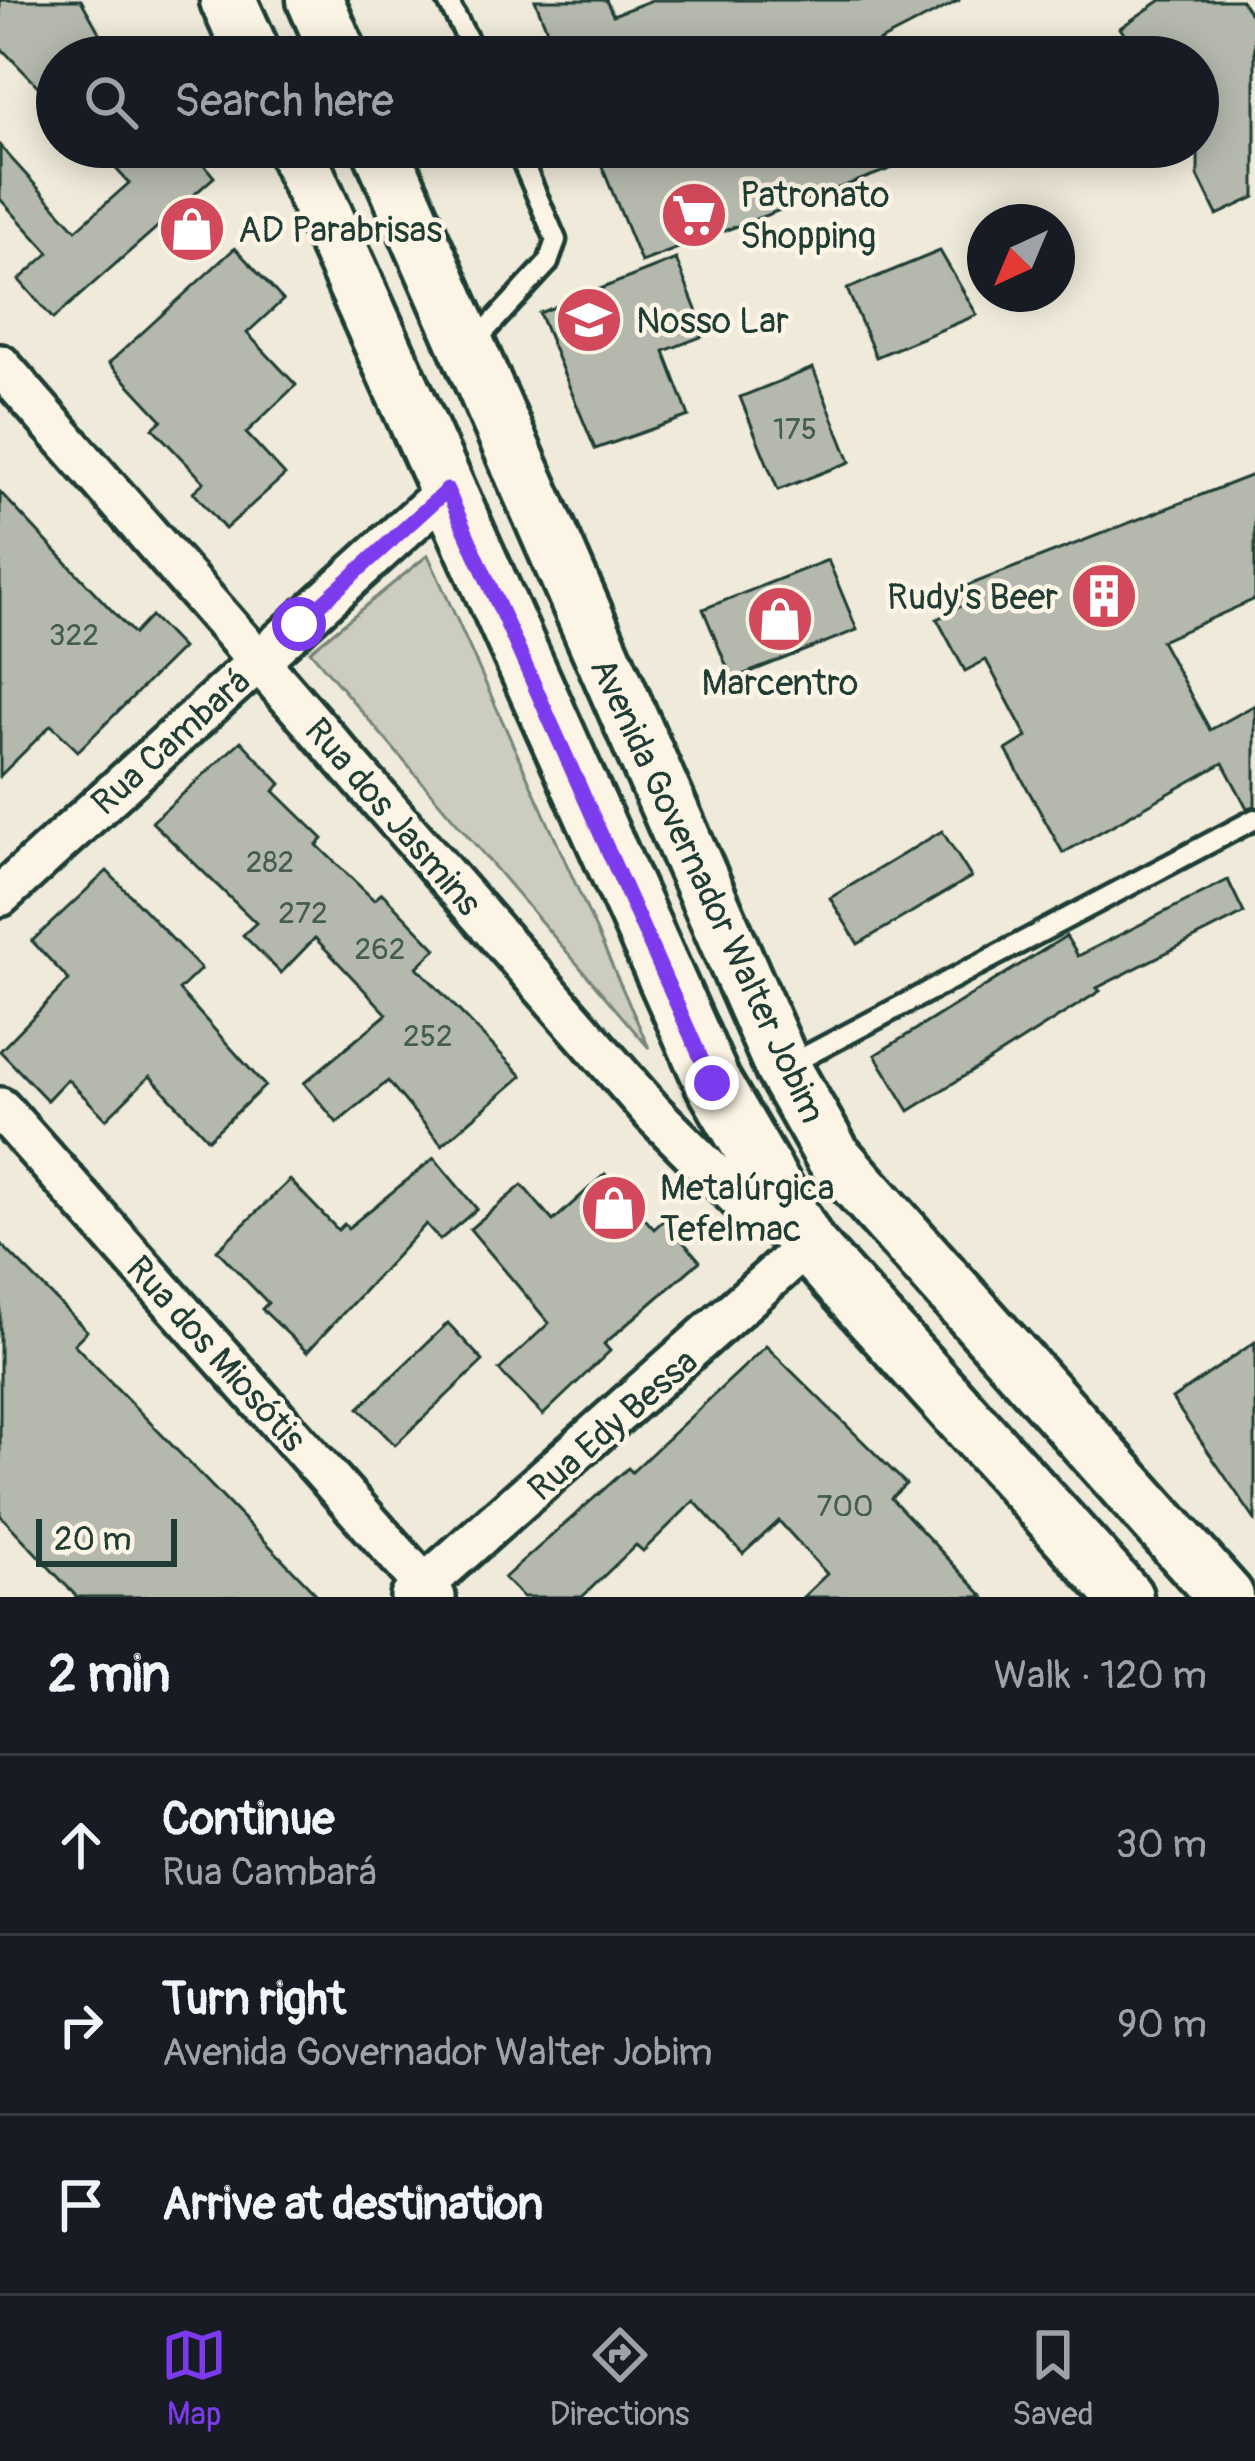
<!DOCTYPE html>
<html lang="en">
<head>
<meta charset="utf-8">
<style>
	body { margin:0; font-family:Pangolin,sans-serif; background:#242831; color:#f1f3f6 }
	.compass { position:absolute; left:967px; top:204px; width:108px; height:108px; border-radius:50%; background:#171b24; box-shadow:0 6px 30px #0003; rotate:224deg }
	.scale { position:absolute; left:36px; bottom:30px; width:141px; box-sizing:border-box; padding-left:12px; border:6px solid #1f3d34; border-top:0; font-size:33px; line-height:42px; white-space:nowrap; color:#1f3d34; -webkit-text-stroke:9px #fcf5e5; paint-order:stroke }
	.stop { position:absolute; width:36px; height:36px; margin:-27px; border:9px solid #7c3aed; border-radius:50%; background:#fff }
	.stop.end { background:#7c3aed; border-color:#fff; box-shadow:0 3px 12px #0008 }
	.list { margin:0; padding:0; list-style:none }
	h2 { display:flex; justify-content:space-between; align-items:center; height:156px; margin:0; padding:0 48px; font-size:51px }
	h2 small { font-size:39px; font-weight:400; color:#9ea1a6 }
	.list li { display:grid; grid-template-columns:78px 1fr auto; gap:36px; align-items:center; box-sizing:border-box; height:180px; padding:0 48px; border-top:3px solid #363941 }
	.list b { display:block; font-size:45px; white-space:nowrap }
	.list p { margin:0; font-size:39px; white-space:nowrap; color:#9ea1a6 }
	.list em { font-size:39px; font-style:normal; color:#9ea1a6 }
	.icon { flex:none; width:66px; height:66px; fill:none; stroke:currentColor; stroke-width:2; stroke-linecap:round; stroke-linejoin:round }
	.map { position:relative; flex:none; width:1255px; height:1597px; overflow:hidden }
	.search { position:absolute; background:#171b24; box-shadow:0 6px 30px #0003; left:36px; right:36px; top:36px; height:132px; display:flex; align-items:center; gap:30px; box-sizing:border-box; padding:0 42px; border-radius:66px; color:#9ea1a6; font-size:45px }
	.sheet { height:696px; background:#171b24 }
	nav { display:flex; justify-content:space-around; align-items:center; box-sizing:border-box; height:168px; border-top:3px solid #363941; background:#171b24; font-size:33px; color:#9ea1a6 }
	nav a { display:grid; justify-items:center; gap:6px }
	nav .on { color:#7c3aed }
	.map>svg:first-child { display:block }
	.green { fill:#cccdbf; stroke:#76857a; stroke-width:3 }
	.building { fill:#b5b9ad; stroke:#1f3d34; stroke-width:3 }
	.lines { fill:none; stroke-linecap:round; stroke-linejoin:round }
	.lane-casing { stroke:#1f3d34; stroke-width:27 }
	.street-casing { stroke:#1f3d34; stroke-width:48 }
	.secondary-casing { stroke:#1f3d34; stroke-width:63 }
	.lane { stroke:#fcf5e5; stroke-width:18 }
	.street { stroke:#fcf5e5; stroke-width:39 }
	.secondary { stroke:#fcf5e5; stroke-width:54 }
	.route { stroke:#7c3aed; stroke-width:15 }
	.labels { text-anchor:middle; stroke-width:9; stroke-linejoin:round; paint-order:stroke }
	.number-label { font-size:30px; fill:#445c52 }
	.poi-label { font-size:36px; fill:#1f3d34; stroke:#fcf5e5; text-anchor:start }
	.street-label { font-size:36px; fill:#1f3d34; stroke:#fcf5e5 }
</style>
</head>
<body>
<div class="map">
<svg width="1255" height="1597" viewBox="0 0 1255 1597">
	<rect width="100%" height="100%" fill="#efeada"/>
	<filter id="ink" filterUnits="userSpaceOnUse"><feTurbulence type="fractalNoise" baseFrequency=".00833" numOctaves="2"/><feDisplacementMap in="SourceGraphic" scale="24" xChannelSelector="R" yChannelSelector="G"/><feConvolveMatrix kernelMatrix="1 2 1 2 8 2 1 2 1" color-interpolation-filters="sRGB"/></filter>
	<g filter="url(#ink)">
		<polygon class="green" points="428,555 649,1048 310,651"/>
		<g class="building">
			<polygon points="0,0 81,0 113,57 57,57 57,106 0,47"/>
			<polygon points="535,0 606,0 613,15 652,0 960,0 849,57 558,57"/>
			<polygon points="1161,0 1241,0 1255,21 1255,197 1217,215 1198,176 1198,57 1140,57 1120,28"/>
			<polygon points="0,146 76,230 129,183 96,147 225,147 205,166 214,177 53,319 19,280 49,253 0,199"/>
			<polygon points="594,147 937,147 938,151 641,262"/>
			<polygon points="235,248 283,300 247,333 296,385 246,433 285,475 225,529 193,492 204,482 153,428 162,420 109,363"/>
			<polygon points="940,251 977,315 876,357 847,289"/>
			<polygon points="676,259 706,335 664,351 689,416 595,449 539,313"/>
			<polygon points="813,368 850,462 778,490 740,397"/>
			<polygon points="1255,474 1255,599 1161,641 1210,730 1255,705 1255,806 1247,808 1223,763 1063,853 1006,750 1027,737 986,660 965,671 937,619 959,607 951,592"/>
			<polygon points="0,492 134,634 151,616 182,648 78,751 51,725 0,776"/>
			<polygon points="828,560 857,630 732,679 703,609"/>
			<polygon points="241,741 281,784 274,791 323,839 317,845 374,900 382,893 436,949 417,967 522,1076 442,1145 388,1081 337,1123 304,1083 387,1014 315,938 281,973 243,935 256,923 152,822"/>
			<polygon points="942,831 971,877 858,944 830,898"/>
			<polygon points="107,871 201,969 179,990 265,1086 208,1139 150,1076 106,1119 67,1079 47,1100 0,1051 69,980 32,941"/>
			<polygon points="1228,880 1244,913 1097,988 1100,991 909,1111 875,1055 1066,936 1078,956"/>
			<polygon points="434,1158 477,1209 440,1240 426,1224 307,1352 262,1309 268,1303 217,1250 290,1180 338,1230 344,1224 348,1228"/>
			<polygon points="605,1174 654,1229 664,1220 700,1261 604,1344 610,1351 543,1415 499,1370 549,1323 470,1229 522,1185 553,1221"/>
			<polygon points="0,1243 87,1331 74,1344 319,1597 77,1597 0,1515"/>
			<polygon points="448,1323 483,1361 395,1445 359,1408"/>
			<polygon points="1255,1342 1255,1520 1172,1399"/>
			<polygon points="766,1346 906,1484 891,1498 984,1597 803,1597 827,1574 779,1521 743,1554 694,1501 643,1551 636,1545 582,1597 523,1597 504,1578 628,1468 632,1472"/>
		</g>
		<g class="lines">
			<g class="lane-casing">
				<g id="lane">
					<polyline points="447,0 477,57"/>
					<polyline points="471,346 548,263 556,240 516,147"/>
					<polyline points="787,1066 1255,819"/>
				</g>
			</g>
			<g class="street-casing">
				<g id="street">
					<polyline points="0,365 653,1113 746,1206 808,1245 411,1597"/>
					<polyline points="0,896 447,490"/>
					<polyline points="0,1108 435,1597"/>
				</g>
			</g>
			<g class="secondary-casing">
				<g id="secondary">
					<polyline points="228,0 254,57"/>
					<polyline points="315,0 340,57"/>
					<polyline points="294,147 713,1083 808,1245 1125,1597"/>
					<polyline points="380,147 783,1068 833,1156 1226,1597"/>
				</g>
			</g>
			<use href="#lane" class="lane"/>
			<use href="#street" class="street"/>
			<use href="#secondary" class="secondary"/>
		</g>
	</g>
	<g class="lines" filter="url(#ink)">
		<polyline class="route" points="299,624 447,490 712,1083"/>
	</g>
	<defs>
		<g id="supermarket-disc" transform="scale(3.45)"><circle r="9.5" fill="#d1495b" stroke="#fcf5e5"/><path d="M-6-5.5h2.5l.6 2H6L4.5 2H-2.5L-4.4-4H-6ZM-1.5 3.2a1.3 1.3 0 1 0 .1 0ZM3 3.2a1.3 1.3 0 1 0 .1 0Z" fill="#fff"/></g>
		<g id="shop-disc" transform="scale(3.45)"><circle r="9.5" fill="#d1495b" stroke="#fcf5e5"/><path d="M-5-2.5h2.3a2.7 3.5 0 0 1 5.4 0H5L5.5 6h-11ZM-1.5-2.5h3a1.5 2.3 0 0 0-3 0Z" fill="#fff"/></g>
		<g id="school-disc" transform="scale(3.45)"><circle r="9.5" fill="#d1495b" stroke="#fcf5e5"/><path d="M0-5L7-2L0 1L-7-2ZM-4 1L0 2.5L4 1V4Q0 6-4 4Z" fill="#fff"/></g>
		<g id="building-disc" transform="scale(3.45)"><circle r="9.5" fill="#d1495b" stroke="#fcf5e5"/><path d="M-4-6H4V6H1V3H-1V6H-4ZM-2.5-4.3h1.7v1.8h-1.7ZM.8-4.3h1.7v1.8H.8ZM-2.5-1h1.7V.8h-1.7ZM.8-1h1.7V.8H.8Z" fill="#fff"/></g>
	</defs>
	<g fill-rule="evenodd">
		<use href="#supermarket-disc" x="694" y="215"/>
		<use href="#shop-disc" x="192" y="229"/>
		<use href="#school-disc" x="589" y="320"/>
		<use href="#building-disc" x="1104" y="596"/>
		<use href="#shop-disc" x="780" y="619"/>
		<use href="#shop-disc" x="614" y="1208"/>
	</g>
	<g class="labels">
		<g class="number-label">
			<text x="795" y="439">175</text>
			<text x="74" y="645">322</text>
			<text x="270" y="872">282</text>
			<text x="303" y="923">272</text>
			<text x="380" y="959">262</text>
			<text x="428" y="1046">252</text>
			<text x="845" y="1516">700</text>
		</g>
		<g class="poi-label">
			<text x="740" y="207">Patronato<tspan x="740" dy="41">Shopping</tspan></text>
			<text x="238" y="242">AD Parabrisas</text>
			<text x="636" y="333">Nosso Lar</text>
			<text x="1058" y="609" text-anchor="end">Rudy's Beer</text>
			<text x="780" y="695" text-anchor="middle">Marcentro</text>
			<text x="660" y="1200">Metalúrgica<tspan x="660" dy="41">Tefelmac</tspan></text>
		</g>
		<g class="street-label">
			<text transform="translate(170 741) rotate(-42)" y="13">Rua Cambará</text>
			<text transform="translate(394 816) rotate(49)" y="13">Rua dos Jasmins</text>
			<text transform="translate(709 890) rotate(65)" y="13">Avenida Governador Walter Jobim</text>
			<text transform="translate(217 1353) rotate(48)" y="13">Rua dos Miosótis</text>
			<text transform="translate(612 1424) rotate(-41)" y="13">Rua Edy Bessa</text>
		</g>
	</g>
</svg>
<svg class="compass" viewBox="-18 -18 36 36"><path d="M0-13l5 13h-10z" fill="#e53935"/><path d="M0 13l5-13h-10z" fill="#9ea1a6"/></svg>
<div class="scale">20 m</div>
<div class="stop" style="left:299px;top:624px"></div>
<div class="stop end" style="left:712px;top:1083px"></div>
<div class="search"><svg class="icon" aria-label="search" viewBox="0 0 24 24"><circle cx="10" cy="10" r="6"/><path d="M15 15l6 6"/></svg>Search here</div>
</div>
<section class="sheet">
<h2>2 min<small>Walk · 120 m</small></h2>
<ul class="list">
<li><svg class="icon" aria-label="ahead" viewBox="0 0 24 24"><path d="M12 20V5M6 11l6-6 6 6"/></svg><div><b>Continue</b><p>Rua Cambará</p></div><em>30 m</em></li>
<li><svg class="icon" aria-label="right" viewBox="0 0 24 24"><path d="M7 20v-9h11M14 6l5 5-5 5"/></svg><div><b>Turn right</b><p>Avenida Governador Walter Jobim</p></div><em>90 m</em></li>
<li><svg class="icon" aria-label="arrive" viewBox="0 0 24 24"><path d="M6 21V4h12l-3 4 3 4H6"/></svg><div><b>Arrive at destination</b></div></li>
</ul>
</section>
<nav>
<a class="on"><svg class="icon" aria-label="map" viewBox="0 0 24 24"><path d="M3 6l6-2 6 2 6-2v14l-6 2-6-2-6 2zM9 4v14M15 6v14"/></svg>Map</a>
<a><svg class="icon" aria-label="directions" viewBox="0 0 24 24"><path d="M12 3l9 9-9 9-9-9zM9 14v-3h6M13 9l2 2-2 2"/></svg>Directions</a>
<a><svg class="icon" aria-label="saved" viewBox="0 0 24 24"><path d="M7 4h10v16l-5-4-5 4z"/></svg>Saved</a>
</nav>
</body>
</html>
